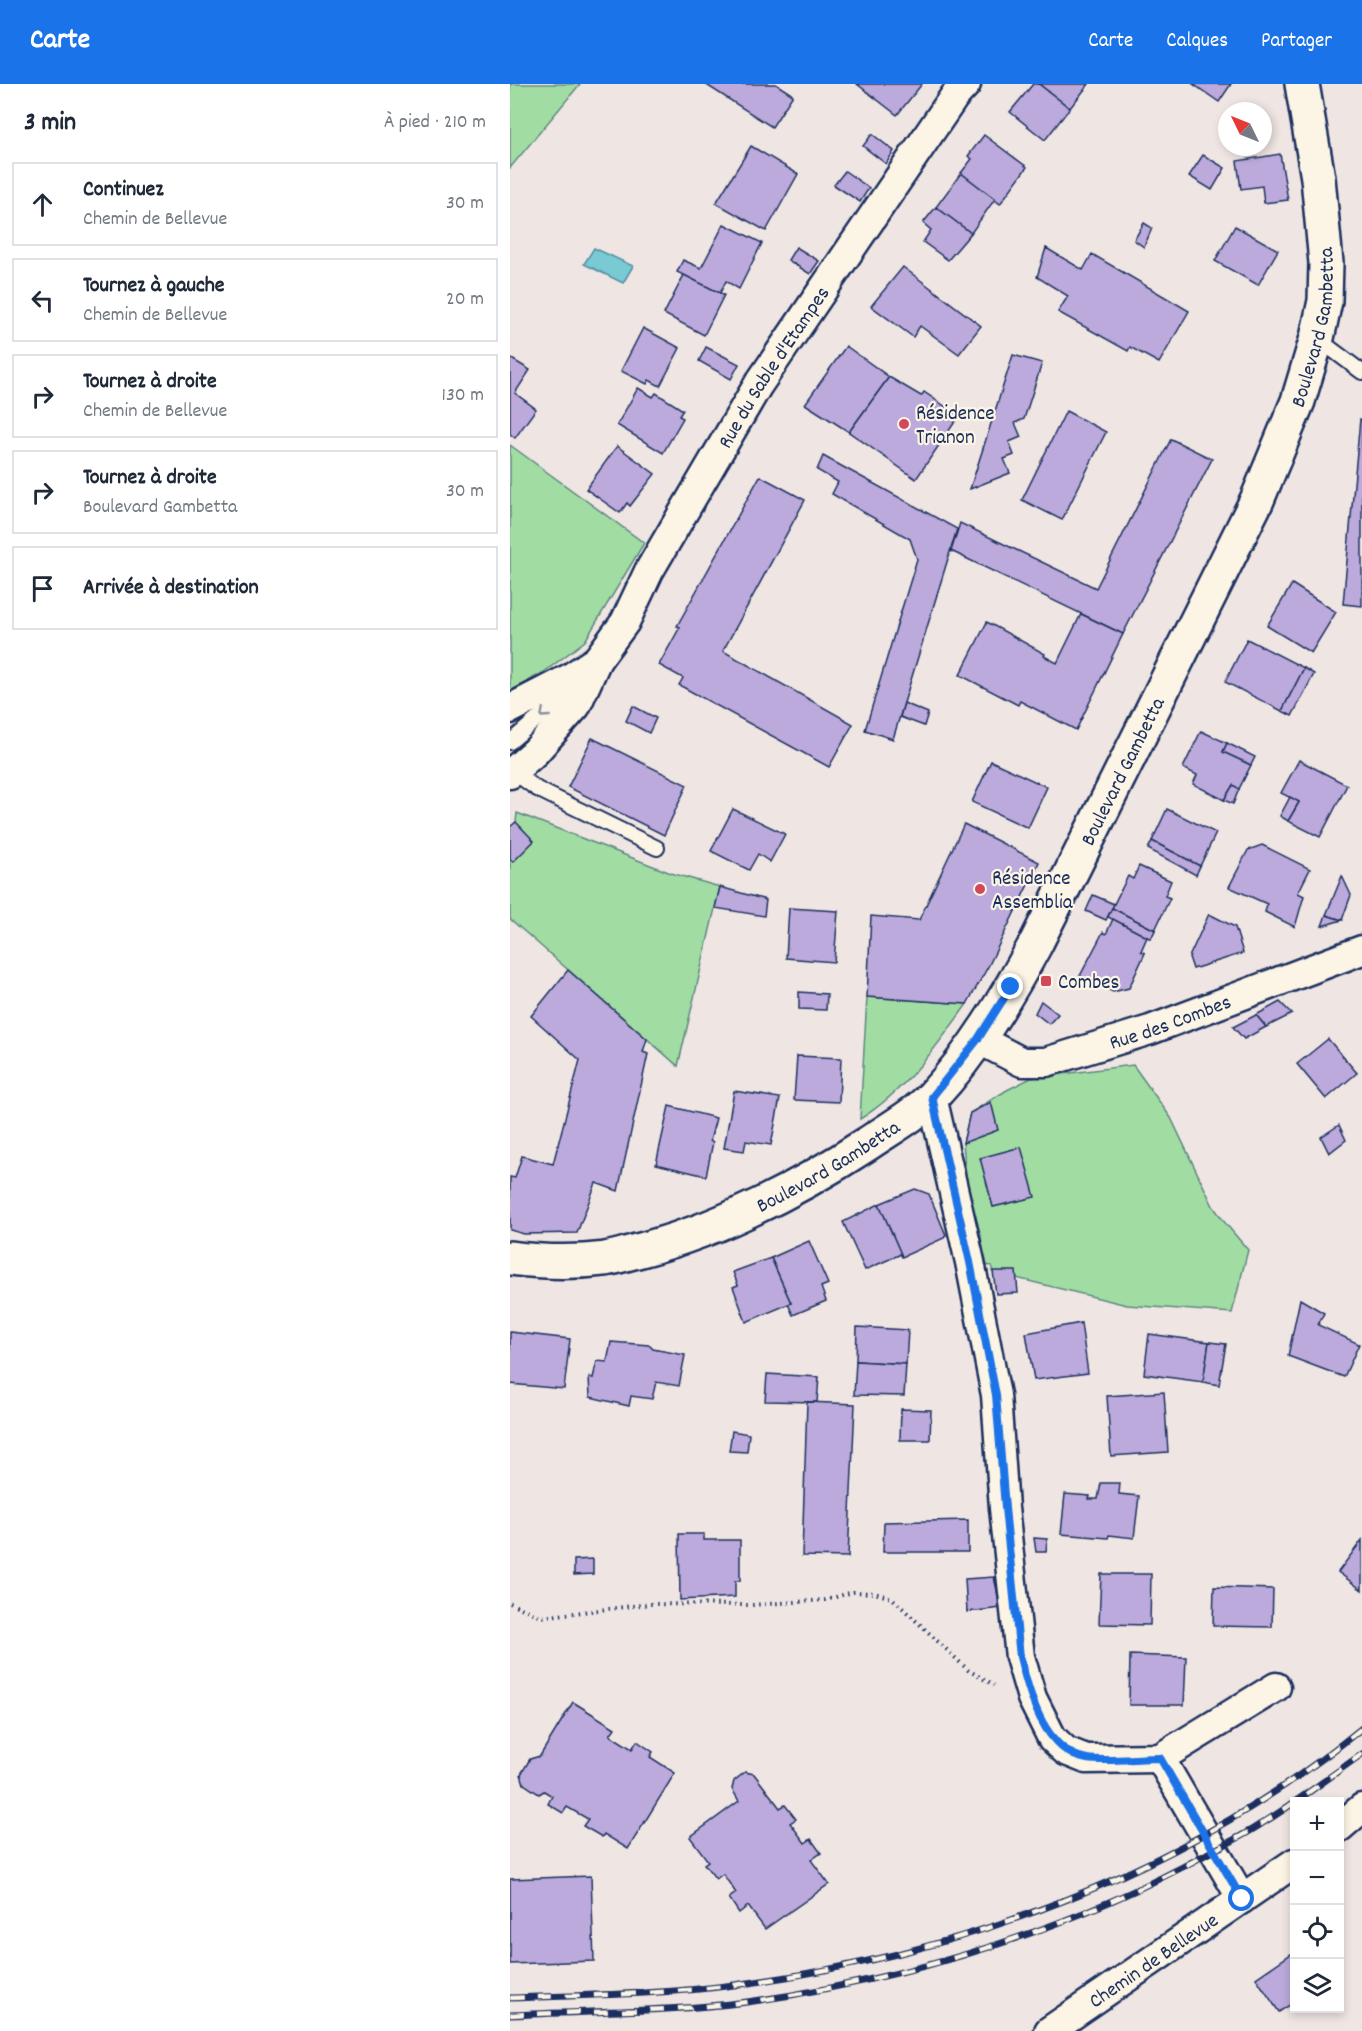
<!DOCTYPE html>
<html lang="fr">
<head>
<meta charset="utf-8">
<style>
	body { margin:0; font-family:Dekko,sans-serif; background:#f6f6f7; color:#1f2937 }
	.controls { position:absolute; right:18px; bottom:18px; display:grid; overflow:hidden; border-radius:0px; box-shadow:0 3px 9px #0003 }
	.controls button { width:54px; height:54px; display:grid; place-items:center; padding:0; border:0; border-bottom:2px solid #e0e1e3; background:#fff; color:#1f2937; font:30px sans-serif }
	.compass { position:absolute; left:708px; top:18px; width:54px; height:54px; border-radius:50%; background:#fff; box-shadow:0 3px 9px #0003; rotate:313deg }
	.stop { position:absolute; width:18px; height:18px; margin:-14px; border:4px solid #1a73e8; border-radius:50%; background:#fff }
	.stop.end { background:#1a73e8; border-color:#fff; box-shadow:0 2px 6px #0008 }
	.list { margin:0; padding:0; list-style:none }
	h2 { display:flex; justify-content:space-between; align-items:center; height:78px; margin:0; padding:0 24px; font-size:26px }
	h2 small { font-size:20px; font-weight:400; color:#747a83 }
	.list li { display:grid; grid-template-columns:39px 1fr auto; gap:18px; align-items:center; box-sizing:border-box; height:84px; margin:0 12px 12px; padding:0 12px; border:2px solid #e0e1e3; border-radius:0px }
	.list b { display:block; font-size:22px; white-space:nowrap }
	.list p { margin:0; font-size:20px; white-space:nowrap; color:#747a83 }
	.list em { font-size:20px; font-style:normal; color:#747a83 }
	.icon { flex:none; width:33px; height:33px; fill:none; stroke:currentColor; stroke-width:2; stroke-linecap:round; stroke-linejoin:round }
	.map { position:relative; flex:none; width:852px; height:1947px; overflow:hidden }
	header { display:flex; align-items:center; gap:36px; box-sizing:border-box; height:84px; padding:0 30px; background:#1a73e8; color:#fff }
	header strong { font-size:28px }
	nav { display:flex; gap:33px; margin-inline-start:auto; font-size:21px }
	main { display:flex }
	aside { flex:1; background:#fff }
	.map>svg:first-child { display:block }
	.green { fill:#a1dda3; stroke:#5e8680; stroke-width:1.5 }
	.water { fill:#79cad3; stroke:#538ca4; stroke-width:1.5 }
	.building { fill:#bbaadb; stroke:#1b2f5e; stroke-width:1.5 }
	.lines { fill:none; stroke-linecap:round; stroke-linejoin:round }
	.lane-casing { stroke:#1b2f5e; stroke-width:18 }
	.street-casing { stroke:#1b2f5e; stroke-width:33 }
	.secondary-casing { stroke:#1b2f5e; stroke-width:38 }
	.path { stroke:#1b2f5e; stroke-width:4; stroke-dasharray:1.5 4.5; stroke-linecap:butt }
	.lane { stroke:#fcf5e5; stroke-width:14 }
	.street { stroke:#fcf5e5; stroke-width:28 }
	.secondary { stroke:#fcf5e5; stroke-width:33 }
	.rail-casing { stroke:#1b2f5e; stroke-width:7 }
	.rail { stroke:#fcf5e5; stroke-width:4.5; stroke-dasharray:14; stroke-linecap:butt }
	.oneway { stroke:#8c92a2 }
	.route { stroke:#1a73e8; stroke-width:8 }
	.poi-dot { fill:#d1495b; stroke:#fcf5e5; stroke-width:2 }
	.labels { text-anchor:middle; stroke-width:4.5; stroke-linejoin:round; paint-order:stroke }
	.street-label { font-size:21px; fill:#1b2f5e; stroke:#fcf5e5 }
	.poi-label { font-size:21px; fill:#1b2f5e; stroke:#fcf5e5; text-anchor:start }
</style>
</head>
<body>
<header>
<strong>Carte</strong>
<nav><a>Carte</a><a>Calques</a><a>Partager</a></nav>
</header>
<main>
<aside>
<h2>3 min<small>À pied · 210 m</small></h2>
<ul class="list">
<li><svg class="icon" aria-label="ahead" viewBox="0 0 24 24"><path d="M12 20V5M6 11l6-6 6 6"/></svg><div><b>Continuez</b><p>Chemin de Bellevue</p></div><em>30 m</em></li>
<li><svg class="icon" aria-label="left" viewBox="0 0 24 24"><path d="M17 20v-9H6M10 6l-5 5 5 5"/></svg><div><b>Tournez à gauche</b><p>Chemin de Bellevue</p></div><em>20 m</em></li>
<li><svg class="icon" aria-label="right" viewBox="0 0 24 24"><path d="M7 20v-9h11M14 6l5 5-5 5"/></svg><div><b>Tournez à droite</b><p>Chemin de Bellevue</p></div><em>130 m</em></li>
<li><svg class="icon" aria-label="right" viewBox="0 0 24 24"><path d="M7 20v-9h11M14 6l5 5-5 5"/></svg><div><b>Tournez à droite</b><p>Boulevard Gambetta</p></div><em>30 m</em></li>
<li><svg class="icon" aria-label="arrive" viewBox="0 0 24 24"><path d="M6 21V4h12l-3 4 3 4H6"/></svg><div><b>Arrivée à destination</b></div></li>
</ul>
</aside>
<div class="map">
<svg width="852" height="1947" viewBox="0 0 852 1947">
	<rect width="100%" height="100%" fill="#efe6e3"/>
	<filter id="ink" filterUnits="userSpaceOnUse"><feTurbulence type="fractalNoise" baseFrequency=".0167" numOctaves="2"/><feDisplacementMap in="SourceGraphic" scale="12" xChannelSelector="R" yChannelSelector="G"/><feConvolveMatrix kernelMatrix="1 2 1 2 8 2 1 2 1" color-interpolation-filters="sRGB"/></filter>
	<g filter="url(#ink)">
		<g class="green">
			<polygon points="0,0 70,0 0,84"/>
			<polygon points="0,361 134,459 75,557 34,588 0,607"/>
			<polygon points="7,729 161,789 210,803 168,982 0,835 0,743 6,738"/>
			<path d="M 357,913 L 457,920 C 428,961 394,1008 350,1035 Z"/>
			<polygon points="623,981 661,1034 703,1122 716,1140 738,1166 722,1229 617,1221 482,1188 482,1182 475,1181 471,1152 457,1101 453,1059 460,1029 497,1006 521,994"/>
		</g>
		<polygon class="water" points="84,164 123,182 113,199 74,180"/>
		<g class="building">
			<polygon points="195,0 266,0 283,11 262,43"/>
			<polygon points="347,0 412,0 387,31"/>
			<polygon points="523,0 529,0 560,24 535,56 500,28"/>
			<polygon points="529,0 579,0 560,24"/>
			<polygon points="683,0 721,0 709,18"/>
			<polygon points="362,50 384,67 376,80 353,62"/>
			<polygon points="474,51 517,83 490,120 451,89 462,75 458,72"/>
			<polygon points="241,62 288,90 256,147 206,119"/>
			<polygon points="770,70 778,116 754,119 752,102 731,105 727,77"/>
			<polygon points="693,71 715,84 702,106 679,92"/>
			<polygon points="335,87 359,104 350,118 324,101"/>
			<polygon points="451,89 485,115 461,149 426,123"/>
			<polygon points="426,123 461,149 438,176 413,158 421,146 413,139"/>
			<polygon points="634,139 642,144 634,163 624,156"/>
			<polygon points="214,140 252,159 229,205 216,197 210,209 167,188 173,176 191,184"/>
			<polygon points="725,142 768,166 748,201 705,177"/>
			<polygon points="286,163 309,177 300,190 278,176"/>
			<polygon points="536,164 573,186 582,170 679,227 649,279 620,263 618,267 548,228 558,212 527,193"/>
			<polygon points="393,183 471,242 449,270 410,242 403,253 361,222"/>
			<polygon points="174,191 214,211 194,251 154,230"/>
			<polygon points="133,244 170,264 150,302 139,296 137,300 111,287"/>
			<polygon points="336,262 379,293 339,348 295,320"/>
			<polygon points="196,263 229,280 221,295 189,277"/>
			<polygon points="503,271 532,279 514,335 505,339 511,353 499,358 504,371 494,375 500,389 460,405"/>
			<polygon points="0,274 20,286 5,309 26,325 5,354 0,350"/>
			<polygon points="379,293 411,312 414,308 449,332 406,395 339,348"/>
			<polygon points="128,304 143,313 146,309 173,326 169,332 173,334 153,369 107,341"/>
			<polygon points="556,327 596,348 552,436 512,416"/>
			<polygon points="850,335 852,336 852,522 833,520"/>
			<polygon points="661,355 702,375 613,550 441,467 450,439 586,504"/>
			<polygon points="107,362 145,390 120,422 117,419 110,429 76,405"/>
			<polygon points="313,372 447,445 383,655 355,646 407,475 400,455 322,410 328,398 307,386"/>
			<polygon points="250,392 295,416 213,567 343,640 319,683 169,601 173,594 149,581 170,543 167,542"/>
			<polygon points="782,500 826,528 801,569 757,542"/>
			<polygon points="571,530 613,550 566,646 510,617 508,621 450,591 477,538 535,570 534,572 547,579"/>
			<polygon points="737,555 794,584 772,627 715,598"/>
			<polygon points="794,584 804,590 782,632 772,627"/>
			<polygon points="394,619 418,629 414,642 390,633"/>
			<polygon points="123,622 146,634 139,649 116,637"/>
			<polygon points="691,647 717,659 713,668 741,681 729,705 723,701 714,716 683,700 687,691 673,684"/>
			<polygon points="82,654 177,701 154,751 58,703"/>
			<polygon points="717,659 745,673 741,681 713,668"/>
			<polygon points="789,676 837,701 810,753 778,737 789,718 771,709"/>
			<polygon points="481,677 537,703 518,744 462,718"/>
			<polygon points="723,701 729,705 723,720 714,716"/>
			<polygon points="780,713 789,718 778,737 770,732"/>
			<polygon points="223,725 275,750 260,778 248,770 239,786 201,767"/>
			<polygon points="657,725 706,749 690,782 642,757"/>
			<polygon points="6,738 24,757 3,778 0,775 0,743"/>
			<polygon points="454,740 529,778 479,881 457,920 357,913 361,832 409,836"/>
			<polygon points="642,757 690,782 686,791 638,765"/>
			<polygon points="752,761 800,785 788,809 794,812 785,843 755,828 757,820 719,803 738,766"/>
			<polygon points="629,782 661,797 655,812 660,814 645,846 602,824 618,792 623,795"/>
			<polygon points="832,792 841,811 832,836 816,831"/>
			<polygon points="210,803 256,816 254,832 205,824"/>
			<polygon points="583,811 604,820 596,836 576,827"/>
			<polygon points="279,824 328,827 324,878 276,874"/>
			<polygon points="602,824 645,846 641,855 598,833"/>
			<polygon points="699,830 725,843 733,869 683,885 679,873"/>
			<polygon points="816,831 832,836 812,842"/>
			<polygon points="603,835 637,853 631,867 635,869 619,904 603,908 570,892 593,848 596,850"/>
			<polygon points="58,886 137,955 133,968 138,970 108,1107 86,1099 67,1149 14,1150 0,1146 0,1093 5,1094 12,1072 43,1080 70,976 21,932"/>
			<polygon points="289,908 317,910 316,926 289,925"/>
			<polygon points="531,917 548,930 539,940 525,929"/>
			<polygon points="770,918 782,930 756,943 746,931"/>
			<polygon points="746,931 756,943 734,955 723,943"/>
			<polygon points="818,955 847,989 816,1015 787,980"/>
			<polygon points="287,972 331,974 329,1018 284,1016"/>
			<polygon points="224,1007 270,1014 261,1061 236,1057 234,1067 214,1064"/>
			<polygon points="481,1018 488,1046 453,1059 460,1029"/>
			<polygon points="159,1022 206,1034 200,1057 203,1058 196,1092 146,1080"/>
			<polygon points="829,1041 836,1056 819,1069 811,1053"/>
			<polygon points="511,1063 525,1113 483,1123 470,1074"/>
			<polygon points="405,1105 419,1110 436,1151 434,1154 392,1173 369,1120"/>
			<polygon points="369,1120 391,1170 355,1186 333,1138"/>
			<polygon points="299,1157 318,1200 311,1203 316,1217 283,1231 278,1220 281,1219 261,1174"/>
			<polygon points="261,1174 281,1219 236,1238 223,1203 228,1201 223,1188"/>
			<polygon points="483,1187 506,1187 508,1209 486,1210"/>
			<polygon points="790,1215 814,1229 808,1241 849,1260 834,1293 778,1272"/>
			<polygon points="571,1239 578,1289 524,1296 516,1249"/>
			<polygon points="347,1243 398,1246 396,1280 346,1277"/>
			<polygon points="0,1248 60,1255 54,1305 0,1300"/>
			<polygon points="639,1250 699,1258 693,1298 634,1290"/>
			<polygon points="101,1258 139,1261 143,1265 175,1271 169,1302 146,1298 142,1315 121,1312 119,1322 80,1313 79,1293 83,1294 87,1277 97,1278"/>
			<polygon points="699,1258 716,1260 709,1301 693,1298"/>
			<polygon points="346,1277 396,1280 394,1312 344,1311"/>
			<polygon points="257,1290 309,1293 307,1318 255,1317"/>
			<polygon points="654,1308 658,1368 601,1372 597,1312"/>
			<polygon points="297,1318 345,1320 338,1473 292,1472"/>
			<polygon points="391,1325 421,1326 420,1356 390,1356"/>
			<polygon points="222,1347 239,1350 237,1368 219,1367"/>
			<polygon points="591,1399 610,1399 609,1410 629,1412 624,1454 599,1451 598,1454 551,1450 555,1410 580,1412 579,1415 588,1415"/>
			<polygon points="458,1436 458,1468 373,1468 374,1438"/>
			<polygon points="169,1450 194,1450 194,1456 230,1456 230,1497 225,1497 225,1513 170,1516"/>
			<polygon points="524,1454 537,1455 536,1468 526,1468"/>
			<polygon points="852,1456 852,1506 828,1488"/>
			<polygon points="83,1475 83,1490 64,1491 64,1476"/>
			<polygon points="591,1490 641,1490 640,1541 589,1540"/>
			<polygon points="484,1493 491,1524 457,1528 455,1495"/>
			<polygon points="704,1503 763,1505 762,1543 703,1542"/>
			<polygon points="620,1571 676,1573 674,1621 619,1621"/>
			<polygon points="63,1618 105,1644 100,1651 122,1665 127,1657 143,1668 140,1673 165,1689 118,1765 94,1750 92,1753 73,1742 78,1735 57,1723 53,1729 38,1720 42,1712 34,1707 29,1710 14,1700 11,1690 20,1675 30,1672"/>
			<polygon points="235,1688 244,1690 270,1724 275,1721 286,1735 280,1739 295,1759 301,1755 311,1769 301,1776 319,1800 255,1845 238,1822 229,1829 219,1814 226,1809 213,1790 206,1795 194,1780 198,1777 180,1753 229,1717 222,1705 224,1697"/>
			<polygon points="81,1792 84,1877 0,1880 0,1795"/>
			<polygon points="784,1868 784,1918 769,1928 746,1894"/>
		</g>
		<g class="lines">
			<g class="lane-casing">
				<g id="lane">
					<polyline points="808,255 852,288"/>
					<polyline points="0,658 47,618 56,602"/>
					<polyline points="1,686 27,705 147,764"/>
				</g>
			</g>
			<g class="street-casing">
				<g id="street">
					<polyline points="0,625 60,594 87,576"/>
					<path id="s1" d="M 0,690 L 25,668 L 66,622 L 87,576 L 115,538 L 139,487 L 248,301 L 444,13 L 456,0"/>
					<path id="s2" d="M 468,955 L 512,978 L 536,978 L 640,946 L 852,866"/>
					<polyline points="422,1013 460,1178 486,1311 494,1424 510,1573 522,1614 542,1654 556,1667 576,1675 650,1674 766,1603"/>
					<polyline points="650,1674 732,1815"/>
					<polyline points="830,1743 852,1724"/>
					<path id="s3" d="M 539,1947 L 784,1779"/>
				</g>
			</g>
			<g class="secondary-casing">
				<g id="secondary">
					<path id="s4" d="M 0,1174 C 31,1178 64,1179 95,1175 C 107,1173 119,1169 131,1166 C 210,1145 288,1105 357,1060 C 379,1045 405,1031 423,1012 C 464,968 496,914 525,861 L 747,416 L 788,317 L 807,254 L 815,217 L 816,179 L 808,94 L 792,0"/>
				</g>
			</g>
			<polyline class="path" points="0,1519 31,1533 139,1520 242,1521 315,1516 343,1508 364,1509 382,1514 458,1586 484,1601"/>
			<use href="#lane" class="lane"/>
			<use href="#street" class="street"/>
			<use href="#secondary" class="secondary"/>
			<g class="rail-casing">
				<g id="rail">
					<path d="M 0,1914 C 74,1911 150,1911 224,1901 C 450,1871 674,1789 852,1644"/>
					<path d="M 0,1931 C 79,1927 159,1928 237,1918 C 397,1895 553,1849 695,1771 C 714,1761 733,1752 751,1740 C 786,1719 819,1693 852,1670"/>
				</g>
			</g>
			<use href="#rail" class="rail"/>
		</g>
		<defs><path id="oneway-chevron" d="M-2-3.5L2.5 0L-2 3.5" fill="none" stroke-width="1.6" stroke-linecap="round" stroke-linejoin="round" transform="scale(1.5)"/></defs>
		<use class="oneway" href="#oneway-chevron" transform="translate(34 630) rotate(139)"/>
	</g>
	<g class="lines" filter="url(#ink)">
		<path class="route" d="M 501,903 L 468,955 L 422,1013 L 460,1178 L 486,1311 L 495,1424 L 510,1573 C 519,1609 534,1668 577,1675 C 596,1678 629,1674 650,1674 L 732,1815"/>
	</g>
	<g class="poi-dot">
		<circle cx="394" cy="340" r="6"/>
		<circle cx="470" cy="805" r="6"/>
		<rect x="530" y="891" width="12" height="12" rx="3"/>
	</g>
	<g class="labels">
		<g class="street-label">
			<text dy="7" stroke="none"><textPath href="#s4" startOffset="1328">Boulevard Gambetta</textPath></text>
			<text dy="7" stroke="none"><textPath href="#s1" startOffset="488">Rue du Sable d'Etampes</textPath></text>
			<text dy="7" stroke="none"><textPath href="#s4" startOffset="842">Boulevard Gambetta</textPath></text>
			<text dy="7" stroke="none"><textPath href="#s2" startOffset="204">Rue des Combes</textPath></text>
			<text dy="7" stroke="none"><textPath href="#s4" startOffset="338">Boulevard Gambetta</textPath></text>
			<text dy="7" stroke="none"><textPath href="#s3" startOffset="126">Chemin de Bellevue</textPath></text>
		</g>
		<g class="poi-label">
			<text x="406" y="335">Résidence<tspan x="406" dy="24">Trianon</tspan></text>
			<text x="482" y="800">Résidence<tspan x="482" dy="24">Assemblia</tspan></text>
			<text x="548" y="904">Combes</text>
		</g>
	</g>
</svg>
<div class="controls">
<button>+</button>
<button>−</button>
<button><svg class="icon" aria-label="locate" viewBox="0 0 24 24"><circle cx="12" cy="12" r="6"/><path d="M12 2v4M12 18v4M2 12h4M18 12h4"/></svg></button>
<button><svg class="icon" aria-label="layers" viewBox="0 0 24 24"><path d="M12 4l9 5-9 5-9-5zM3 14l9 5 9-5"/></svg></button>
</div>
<svg class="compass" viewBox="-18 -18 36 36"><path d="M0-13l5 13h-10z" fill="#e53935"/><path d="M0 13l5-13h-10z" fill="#747a83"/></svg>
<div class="stop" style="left:732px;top:1815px"></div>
<div class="stop end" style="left:501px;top:903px"></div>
</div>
</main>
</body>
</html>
